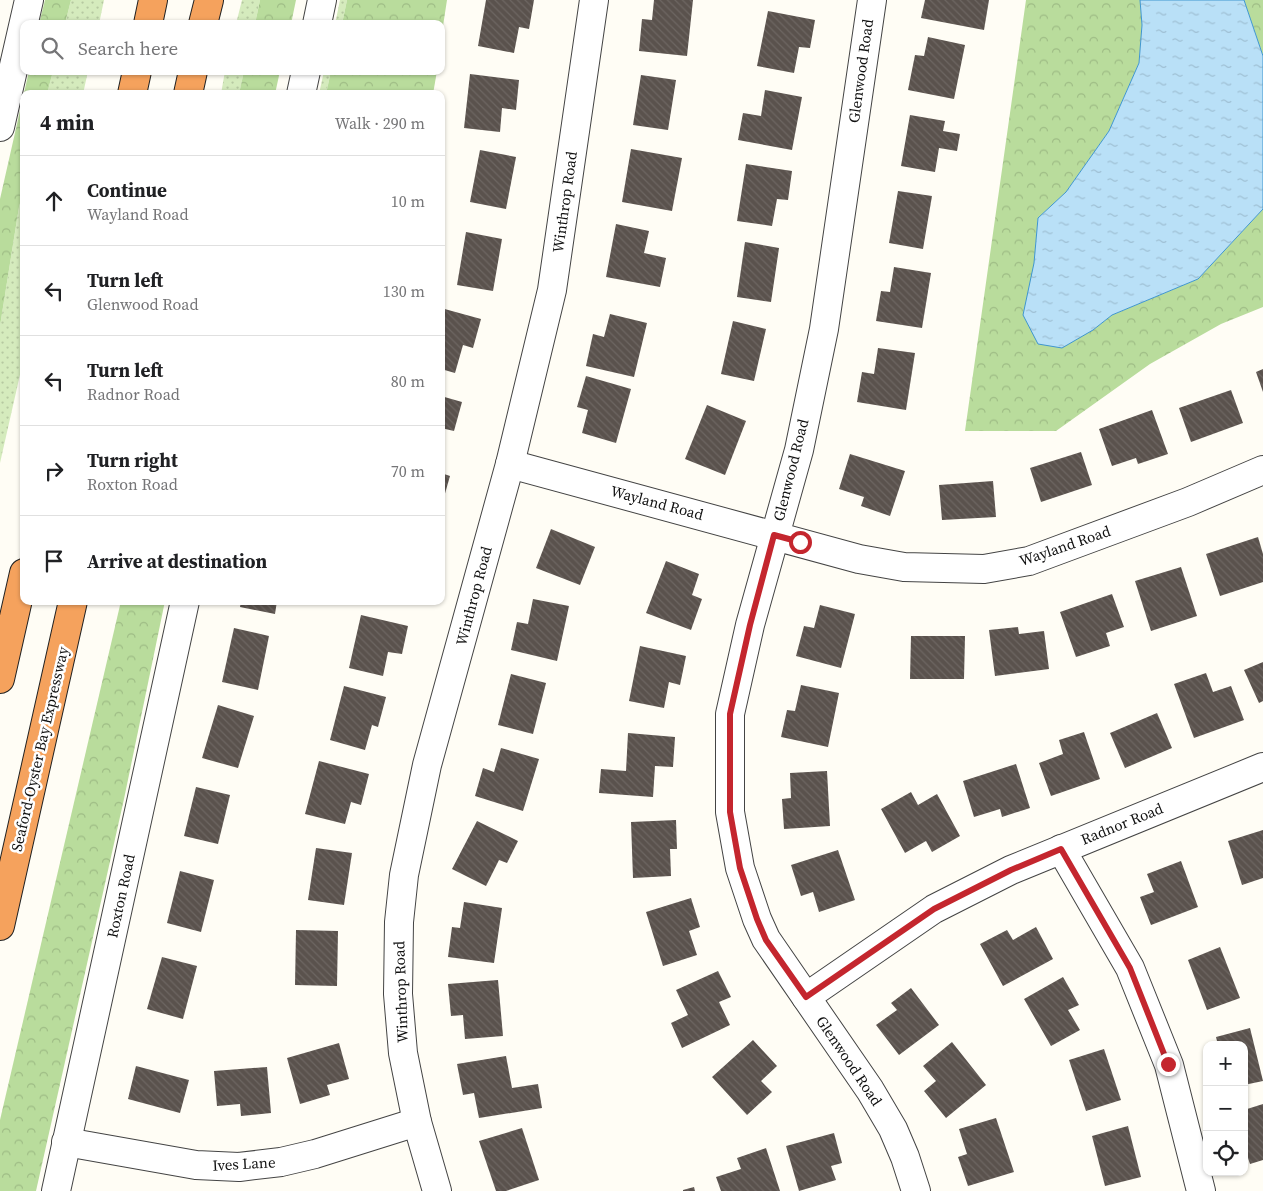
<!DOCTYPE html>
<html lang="en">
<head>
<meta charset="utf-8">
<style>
	body { margin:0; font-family:"Source Serif 4",serif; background:#f2f2f2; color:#202124 }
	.controls { position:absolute; right:15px; bottom:15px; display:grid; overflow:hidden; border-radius:10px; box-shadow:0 1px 4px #0004 }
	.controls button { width:45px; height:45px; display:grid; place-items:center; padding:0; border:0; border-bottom:1px solid #e0e0e0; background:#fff; color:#202124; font:25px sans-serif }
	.stop { position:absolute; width:15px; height:15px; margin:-11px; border:4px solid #c4262e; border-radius:50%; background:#fff }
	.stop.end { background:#c4262e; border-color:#fff; box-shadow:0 1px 5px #0008 }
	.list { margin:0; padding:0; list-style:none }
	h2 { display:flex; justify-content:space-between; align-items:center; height:65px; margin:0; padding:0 20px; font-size:21px }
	h2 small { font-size:16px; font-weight:400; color:#757577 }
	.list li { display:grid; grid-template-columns:32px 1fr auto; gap:15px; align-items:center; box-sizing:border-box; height:90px; padding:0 20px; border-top:1px solid #e0e0e0 }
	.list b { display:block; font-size:19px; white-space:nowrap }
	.list p { margin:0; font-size:16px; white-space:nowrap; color:#757577 }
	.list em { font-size:16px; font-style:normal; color:#757577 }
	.icon { flex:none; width:28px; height:28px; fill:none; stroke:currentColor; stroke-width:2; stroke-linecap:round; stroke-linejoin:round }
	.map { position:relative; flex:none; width:1263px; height:1191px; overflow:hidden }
	.search { position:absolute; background:#fff; box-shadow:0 1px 4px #0004; left:20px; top:20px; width:425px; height:55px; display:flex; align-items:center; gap:12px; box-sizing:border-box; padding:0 18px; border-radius:10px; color:#757577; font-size:19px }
	.panel { position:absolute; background:#fff; box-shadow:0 1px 4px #0004; left:20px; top:90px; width:425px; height:515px; border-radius:10px }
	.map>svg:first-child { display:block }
	.grass { fill:url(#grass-dots) }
	.forest { fill:url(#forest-crowns) }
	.water { fill:url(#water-ripples); stroke:#3f96cf }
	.building { fill:url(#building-back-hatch) }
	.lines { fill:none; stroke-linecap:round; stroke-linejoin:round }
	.minor-casing { stroke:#444; stroke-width:30 }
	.motorway-casing { stroke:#222; stroke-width:30 }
	.minor { stroke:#fff; stroke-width:28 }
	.motorway { stroke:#f5a25d; stroke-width:28 }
	.route { stroke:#c4262e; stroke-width:6 }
	.labels { text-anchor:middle; stroke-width:5; stroke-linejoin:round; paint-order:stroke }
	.street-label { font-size:15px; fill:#111; stroke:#fff }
</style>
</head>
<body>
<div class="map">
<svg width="1263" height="1191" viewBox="0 0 1263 1191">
	<defs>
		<pattern id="grass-dots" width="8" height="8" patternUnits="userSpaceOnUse" patternTransform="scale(1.25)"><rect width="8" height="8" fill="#d5ebbd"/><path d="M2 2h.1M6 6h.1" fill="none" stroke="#b6c8a1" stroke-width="1.8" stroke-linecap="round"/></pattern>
		<pattern id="forest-crowns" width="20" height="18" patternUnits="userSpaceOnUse" patternTransform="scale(1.25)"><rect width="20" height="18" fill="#b9dc9c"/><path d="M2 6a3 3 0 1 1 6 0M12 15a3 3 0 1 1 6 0" fill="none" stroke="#9ebc85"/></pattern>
		<pattern id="water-ripples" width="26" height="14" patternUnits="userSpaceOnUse" patternTransform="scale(1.25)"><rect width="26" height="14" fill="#b9e0f7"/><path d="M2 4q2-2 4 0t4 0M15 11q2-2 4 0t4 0" fill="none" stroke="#9ebfd3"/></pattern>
		<pattern id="building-back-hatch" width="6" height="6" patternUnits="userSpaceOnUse" patternTransform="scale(1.25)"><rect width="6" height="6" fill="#5a524d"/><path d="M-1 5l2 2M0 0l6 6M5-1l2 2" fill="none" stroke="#6d6662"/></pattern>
	</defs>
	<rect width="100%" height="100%" fill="#fffdf5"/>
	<g class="grass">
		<polygon points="71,0 104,0 99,24 65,24"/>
		<polygon points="242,0 260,0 255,24 236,24"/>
		<polygon points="340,0 347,0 342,24 335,24"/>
		<polygon points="53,71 88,71 83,94 47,94"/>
		<polygon points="225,71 244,71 239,94 221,94"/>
		<polygon points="324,71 331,71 326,94 319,94"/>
		<polygon points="24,189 24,357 0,463 0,326 19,207"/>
	</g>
	<g class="forest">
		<polygon points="45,0 71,0 65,24 39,24"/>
		<polygon points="260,0 296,0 291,24 255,24"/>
		<polygon points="347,0 447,0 441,39 441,24 342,24"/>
		<polygon points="1026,0 1140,0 1142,25 1139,63 1109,131 1066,192 1038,218 1034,263 1093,330 1112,315 1198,279 1263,209 1263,307 1221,324 1150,364 1056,431 965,431"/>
		<polygon points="1244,0 1263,0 1263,56"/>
		<polygon points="29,71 53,71 47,94 24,94 24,189 19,207 0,326 0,199"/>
		<polygon points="244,71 280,71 275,94 239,94"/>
		<polygon points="331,71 437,71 433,94 326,94"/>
		<polygon points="121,601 165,601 124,799 36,1191 0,1191 0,1120"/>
	</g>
	<polygon class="water" points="1140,0 1244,0 1263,56 1263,209 1198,279 1112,315 1093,330 1062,348 1038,344 1023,315 1034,263 1038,218 1066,192 1109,131 1139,63 1142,25"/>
	<g class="building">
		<polygon points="486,0 534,0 529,29 519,27 514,53 478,46"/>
		<polygon points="654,0 693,0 687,56 639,51 642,19 652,20"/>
		<polygon points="925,0 989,0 984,30 921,18"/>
		<polygon points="768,11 815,20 810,48 799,47 794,73 757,66"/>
		<polygon points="928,37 965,45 954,99 908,90 915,55 924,56"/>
		<polygon points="470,74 519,80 516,110 502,108 500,132 464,128"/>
		<polygon points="641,75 676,80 668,130 633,125"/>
		<polygon points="765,90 802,97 792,150 738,140 743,113 761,116"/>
		<polygon points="910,115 945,121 943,131 960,134 957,151 939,148 935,172 901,166"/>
		<polygon points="631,149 682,158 672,211 622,202"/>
		<polygon points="480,150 516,157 506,209 470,202"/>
		<polygon points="746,164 792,171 788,200 777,199 772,226 737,221"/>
		<polygon points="898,191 932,196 923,249 889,243"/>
		<polygon points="616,224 649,231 644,253 666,258 660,287 606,277"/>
		<polygon points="466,232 502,239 493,291 457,285"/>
		<polygon points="745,242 779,248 771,302 737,297"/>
		<polygon points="894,267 931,273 922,328 876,321 881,291 890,292"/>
		<polygon points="441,308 481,319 473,348 463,345 455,373 441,369"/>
		<polygon points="610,314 647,323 634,377 586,366 593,334 604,337"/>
		<polygon points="733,321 766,329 754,381 721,374"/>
		<polygon points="878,348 915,353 906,410 857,402 862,372 874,374"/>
		<polygon points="1263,369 1263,392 1256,372"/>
		<polygon points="586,376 631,389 616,443 582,433 588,410 577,407"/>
		<polygon points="1231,390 1243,423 1191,442 1179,408"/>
		<polygon points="441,396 462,402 454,431 441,428"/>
		<polygon points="707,405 746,421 725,475 685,459"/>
		<polygon points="1152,410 1168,454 1138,464 1136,458 1112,466 1099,429"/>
		<polygon points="1081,452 1092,485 1041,502 1030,468"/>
		<polygon points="850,454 905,471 890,516 861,506 864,497 839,489"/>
		<polygon points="441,473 450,476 442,504 441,504"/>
		<polygon points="993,481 996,517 942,520 939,485"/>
		<polygon points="551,529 595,547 580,585 536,568"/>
		<polygon points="1258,537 1263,554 1263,582 1220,596 1206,554"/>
		<polygon points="666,561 699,574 692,595 702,599 691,630 646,613"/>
		<polygon points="1181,567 1197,616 1151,631 1135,581"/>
		<polygon points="1112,594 1124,627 1106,633 1110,646 1076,657 1060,612"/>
		<polygon points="533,599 569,606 557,661 511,650 517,622 528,624"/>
		<polygon points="241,601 277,601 275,614 240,607"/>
		<polygon points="820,605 855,614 841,668 796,656 804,626 814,628"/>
		<polygon points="361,615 408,626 402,654 388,652 383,676 349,668"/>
		<polygon points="1018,627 1019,634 1044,631 1049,669 995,676 989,630"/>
		<polygon points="234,628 269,636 258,690 222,682"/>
		<polygon points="911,636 965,636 964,679 910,679"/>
		<polygon points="640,646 686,656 680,685 669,682 664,708 629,701"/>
		<polygon points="1263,662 1263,701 1259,703 1244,670"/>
		<polygon points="1206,673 1213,692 1231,686 1244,720 1194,738 1174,684"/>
		<polygon points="511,674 546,683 533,734 498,725"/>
		<polygon points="801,685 839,693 828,747 781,737 787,710 795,711"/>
		<polygon points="344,686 386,697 378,727 372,725 365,750 330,740"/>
		<polygon points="218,705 254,716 238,768 202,758"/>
		<polygon points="1157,713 1172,748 1125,768 1110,733"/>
		<polygon points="1084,732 1100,779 1051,796 1039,763 1063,754 1059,740"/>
		<polygon points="628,733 675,737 673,767 655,766 653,797 599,793 601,769 626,771"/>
		<polygon points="501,748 539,759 523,811 475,796 483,768 494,772"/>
		<polygon points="319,761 369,774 361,805 351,802 345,824 305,814"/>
		<polygon points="1016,764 1030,808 1002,817 1000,809 974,817 963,781"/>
		<polygon points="827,771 830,826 784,829 782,799 791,798 790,773"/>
		<polygon points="196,787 230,795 218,844 184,836"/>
		<polygon points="911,792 918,805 937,794 960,836 932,852 926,841 905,853 881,809"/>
		<polygon points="676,820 677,849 670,849 671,876 633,878 631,822"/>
		<polygon points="477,821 518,841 507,863 499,860 486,886 452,869"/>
		<polygon points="1263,830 1263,878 1242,885 1228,841"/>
		<polygon points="316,848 352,853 344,905 308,900"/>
		<polygon points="838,850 855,900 819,912 813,892 801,896 791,865"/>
		<polygon points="1181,861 1198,907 1151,925 1140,897 1154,892 1147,874"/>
		<polygon points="180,871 214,880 201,932 167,923"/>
		<polygon points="691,898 700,927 689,931 697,955 663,966 646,912"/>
		<polygon points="464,902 502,908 494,963 448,957 452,927 460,928"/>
		<polygon points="1036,927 1053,959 1003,986 980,944 1007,930 1013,940"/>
		<polygon points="296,930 338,931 337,986 295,985"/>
		<polygon points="1220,947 1240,998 1207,1010 1188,960"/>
		<polygon points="162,957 197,966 183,1019 147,1009"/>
		<polygon points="718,971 731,997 719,1002 730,1025 682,1048 671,1023 688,1015 676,990"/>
		<polygon points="1063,977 1079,1005 1068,1010 1080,1030 1051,1046 1024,999"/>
		<polygon points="498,980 503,1036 465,1039 463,1015 451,1016 448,984"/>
		<polygon points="911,988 939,1025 899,1055 876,1025 897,1010 891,1003"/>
		<polygon points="1250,1028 1263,1081 1244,1085 1244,1045 1218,1045 1216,1037"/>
		<polygon points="753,1040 777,1066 761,1081 772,1092 747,1115 712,1077"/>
		<polygon points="952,1042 986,1085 946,1118 924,1091 936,1081 923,1066"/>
		<polygon points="339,1043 349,1079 327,1085 330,1095 300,1104 287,1058"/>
		<polygon points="1104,1049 1121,1100 1086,1111 1069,1060"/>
		<polygon points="506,1056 512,1088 538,1084 542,1108 479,1118 474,1093 463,1095 457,1064"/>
		<polygon points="136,1066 189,1080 180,1113 128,1099"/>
		<polygon points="267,1067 271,1113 241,1116 240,1104 217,1106 214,1071"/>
		<polygon points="1263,1104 1263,1160 1250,1164 1244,1146 1244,1110"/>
		<polygon points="996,1118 1014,1172 968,1186 958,1157 967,1154 959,1129"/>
		<polygon points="1128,1126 1141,1177 1105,1186 1092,1136"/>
		<polygon points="522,1128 539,1180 506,1191 496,1191 479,1141"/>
		<polygon points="834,1133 842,1163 831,1166 836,1180 799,1191 786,1146"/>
		<polygon points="766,1148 780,1191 721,1191 716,1177 741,1169 737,1158"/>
		<polygon points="694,1187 695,1191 683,1191 683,1190"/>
	</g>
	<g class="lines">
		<g class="minor-casing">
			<g id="minor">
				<polyline points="872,0 824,329 799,450 750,625 730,714 730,812 740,868 757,919 766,939 870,1090 893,1129 905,1157 916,1191"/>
				<polyline points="317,24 322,0"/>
				<polyline points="301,94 306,71"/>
				<polyline points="0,127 29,0"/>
				<polyline points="510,464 859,559 904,567 984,569 1029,561 1188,502 1263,470"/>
				<polyline points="1061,849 1130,968 1169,1065 1201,1191"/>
				<polyline points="806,997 934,909 1011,870 1263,767"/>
				<polyline points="66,1142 196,1165 239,1167 281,1162 315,1154 417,1122"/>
				<polyline points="56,1191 185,601"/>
				<polyline points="437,1191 417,1122 403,1053 398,994 399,922 404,875 427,765 510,464 552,290 594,0"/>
			</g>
		</g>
		<g class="motorway-casing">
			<g id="motorway">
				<polyline points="148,24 153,0"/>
				<polyline points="203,24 209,0"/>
				<polyline points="132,94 137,71"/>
				<polyline points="188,94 193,71"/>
				<polyline points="0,679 24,573"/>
				<polyline points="0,926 73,601"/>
			</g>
		</g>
		<use href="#minor" class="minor"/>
		<use href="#motorway" class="motorway"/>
	</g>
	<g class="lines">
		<polyline class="route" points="800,542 774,535 750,625 730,714 730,812 740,868 757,919 766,940 806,997 934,909 1011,870 1061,849 1130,968 1168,1064"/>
	</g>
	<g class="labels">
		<g class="street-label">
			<text transform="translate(861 71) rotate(-82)" y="5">Glenwood Road</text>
			<text transform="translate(565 202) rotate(-82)" y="5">Winthrop Road</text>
			<text transform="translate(791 470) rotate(-76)" y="5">Glenwood Road</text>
			<text transform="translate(657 503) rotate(15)" y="5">Wayland Road</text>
			<text transform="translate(1065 546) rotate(-19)" y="5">Wayland Road</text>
			<text transform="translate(474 596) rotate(-75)" y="5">Winthrop Road</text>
			<text transform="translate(40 749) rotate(-77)" y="5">Seaford-Oyster Bay Expressway</text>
			<text transform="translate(1122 824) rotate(-22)" y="5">Radnor Road</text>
			<text transform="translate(121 896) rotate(-78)" y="5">Roxton Road</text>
			<text transform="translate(401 992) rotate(-92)" y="5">Winthrop Road</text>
			<text transform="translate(849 1061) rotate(56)" y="5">Glenwood Road</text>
			<text transform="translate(244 1164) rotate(-3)" y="5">Ives Lane</text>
		</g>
	</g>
</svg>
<div class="controls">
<button>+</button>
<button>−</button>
<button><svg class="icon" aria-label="locate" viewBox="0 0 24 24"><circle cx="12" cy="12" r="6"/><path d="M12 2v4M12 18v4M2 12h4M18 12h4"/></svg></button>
</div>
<div class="stop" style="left:800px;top:542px"></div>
<div class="stop end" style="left:1168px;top:1064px"></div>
<div class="search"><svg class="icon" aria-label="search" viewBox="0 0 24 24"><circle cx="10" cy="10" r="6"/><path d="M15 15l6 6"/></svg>Search here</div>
<section class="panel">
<h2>4 min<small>Walk · 290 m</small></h2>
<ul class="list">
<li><svg class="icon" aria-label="ahead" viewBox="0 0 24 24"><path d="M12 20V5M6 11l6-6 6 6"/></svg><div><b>Continue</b><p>Wayland Road</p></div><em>10 m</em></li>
<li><svg class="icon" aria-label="left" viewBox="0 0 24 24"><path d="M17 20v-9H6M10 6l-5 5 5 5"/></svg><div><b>Turn left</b><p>Glenwood Road</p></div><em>130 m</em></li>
<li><svg class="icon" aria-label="left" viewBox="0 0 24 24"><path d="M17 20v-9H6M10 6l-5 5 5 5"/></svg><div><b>Turn left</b><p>Radnor Road</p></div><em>80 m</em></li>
<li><svg class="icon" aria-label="right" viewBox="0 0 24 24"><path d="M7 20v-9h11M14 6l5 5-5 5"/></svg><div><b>Turn right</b><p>Roxton Road</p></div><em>70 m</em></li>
<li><svg class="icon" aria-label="arrive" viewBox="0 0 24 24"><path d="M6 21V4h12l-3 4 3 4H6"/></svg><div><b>Arrive at destination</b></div></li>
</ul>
</section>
</div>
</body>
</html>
